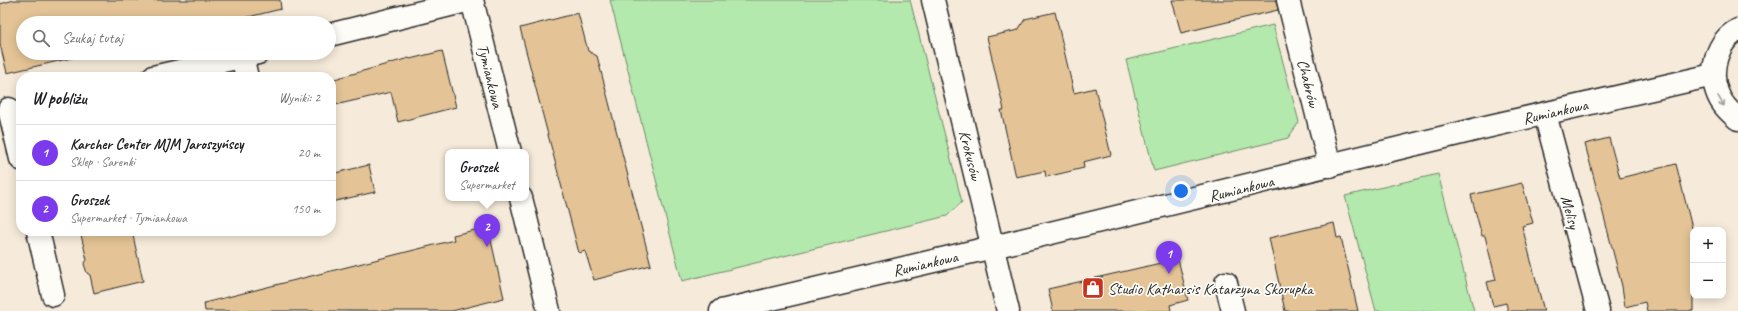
<!DOCTYPE html>
<html lang="pl">
<head>
<meta charset="utf-8">
<style>
	body { margin:0; font-family:Caveat,sans-serif; background:#f2f2f2; color:#202124 }
	.controls { position:absolute; right:12px; bottom:12px; display:grid; overflow:hidden; border-radius:8px; box-shadow:0 2px 10px #0003 }
	.controls button { width:36px; height:36px; display:grid; place-items:center; padding:0; border:0; border-bottom:1px solid #e0e0e0; background:#fff; color:#202124; font:20px sans-serif }
	.you { position:absolute; left:1181px; top:191px; width:14px; height:14px; margin:-10px; border:3px solid #fff; border-radius:50%; background:#1a73e8; box-shadow:0 0 0 6px #1a73e833 }
	.badge { display:grid; place-items:center; width:26px; height:26px; border-radius:50%; background:#7c3aed; color:#fff; font-size:13px; font-weight:700 }
	.pin { position:absolute; translate:-50% -33px; filter:drop-shadow(0 1px 2px #0008) }
	.pin::after { content:''; position:absolute; top:21px; width:14px; height:12px; background:inherit; clip-path:polygon(0 0,100% 0,50% 100%) }
	.popup { position:absolute; left:445px; top:149px; width:84px; height:52px; box-sizing:border-box; display:grid; place-content:center; border-radius:8px; background:#fff; filter:drop-shadow(0 1px 3px #0005); font-size:13px; white-space:nowrap; color:#757577 }
	.popup b { font-size:15px; color:#202124 }
	.popup::after { content:''; position:absolute; left:50%; top:100%; margin-left:-8px; border:8px solid transparent; border-top-color:#fff }
	.list { margin:0; padding:0; list-style:none }
	h2 { display:flex; justify-content:space-between; align-items:center; height:52px; margin:0; padding:0 16px; font-size:17px }
	h2 small { font-size:13px; font-weight:400; color:#757577 }
	.list li { display:grid; grid-template-columns:26px 1fr auto; gap:12px; align-items:center; box-sizing:border-box; height:56px; padding:0 16px; border-top:1px solid #e0e0e0 }
	.list b { display:block; font-size:15px; white-space:nowrap }
	.list p { margin:0; font-size:13px; white-space:nowrap; color:#757577 }
	.list em { font-size:13px; font-style:normal; color:#757577 }
	.icon { flex:none; width:22px; height:22px; fill:none; stroke:currentColor; stroke-width:2; stroke-linecap:round; stroke-linejoin:round }
	.map { position:relative; flex:none; width:1738px; height:311px; overflow:hidden }
	.search { position:absolute; background:#fff; box-shadow:0 2px 10px #0003; left:16px; top:16px; width:320px; height:44px; display:flex; align-items:center; gap:10px; box-sizing:border-box; padding:0 14px; border-radius:22px; color:#757577; font-size:15px }
	.panel { position:absolute; background:#fff; box-shadow:0 2px 10px #0003; left:16px; top:72px; width:320px; height:164px; border-radius:16px }
	.map>svg:first-child { display:block }
	.green { fill:#b3e9ac; stroke:#6f8a6c }
	.building { fill:#e4c496; stroke:#2b2b2b }
	.lines { fill:none; stroke-linecap:round; stroke-linejoin:round }
	.minor-casing { stroke:#2b2b2b; stroke-width:25 }
	.minor { stroke:#fdfcf7; stroke-width:22 }
	.oneway { stroke:#9e9e9b }
	.labels { text-anchor:middle; stroke-width:3.5; stroke-linejoin:round; paint-order:stroke }
	.street-label { font-size:16px; fill:#2b2b2b; stroke:#fdfcf7 }
	.poi-label { font-size:16px; fill:#2b2b2b; stroke:#fdfcf7; text-anchor:start }
</style>
</head>
<body>
<div class="map">
<svg width="1738" height="311" viewBox="0 0 1738 311">
	<rect width="100%" height="100%" fill="#f6ebda"/>
	<filter id="ink" filterUnits="userSpaceOnUse"><feTurbulence type="fractalNoise" baseFrequency=".025" numOctaves="2"/><feDisplacementMap in="SourceGraphic" scale="8" xChannelSelector="R" yChannelSelector="G"/><feConvolveMatrix kernelMatrix="1 2 1 2 8 2 1 2 1" color-interpolation-filters="sRGB"/></filter>
	<g filter="url(#ink)">
		<g class="green">
			<polygon points="610,0 910,0 962,202 947,216 682,281"/>
			<polygon points="1273,25 1299,122 1288,138 1154,171 1126,60"/>
			<polygon points="1438,174 1474,311 1376,311 1345,196"/>
		</g>
		<g class="building">
			<polygon points="14,0 280,0 281,9 224,23 23,23 23,53 93,53 7,73 0,44 0,4"/>
			<polygon points="1172,0 1276,0 1278,10 1181,33"/>
			<polygon points="1055,12 1074,93 1095,88 1111,155 1083,162 1084,168 1046,177 1045,171 1016,177 1001,110 1004,110 987,37 1018,30 1025,19"/>
			<polygon points="578,13 588,51 597,56 651,265 594,280 585,251 579,253 520,28"/>
			<polygon points="442,51 456,107 398,122 391,92 331,106 331,80 409,58 410,59"/>
			<polygon points="1609,138 1620,178 1676,164 1693,232 1693,311 1647,311 1645,302 1625,307 1622,286 1585,144"/>
			<polygon points="369,165 375,192 331,202 331,174"/>
			<polygon points="1522,183 1533,223 1522,226 1544,311 1508,311 1506,303 1493,306 1487,282 1496,280 1485,236 1482,236 1471,195"/>
			<polygon points="1334,223 1337,238 1341,237 1358,311 1285,311 1269,238"/>
			<polygon points="488,227 504,298 452,311 205,311 204,303 454,240 453,235"/>
			<polygon points="80,231 132,231 143,281 94,293 90,275 87,273 84,264 87,260"/>
			<polygon points="1178,259 1188,300 1170,305 1171,311 1053,311 1048,289"/>
		</g>
		<g class="lines">
			<g class="minor-casing">
				<g id="minor">
					<polyline points="472,0 510,152"/>
					<polyline points="933,0 1008,311"/>
					<polyline points="1288,0 1330,166"/>
					<path d="M 1738,30 C 1717,41 1709,70 1717,92 C 1721,104 1729,111 1738,119"/>
					<polyline points="329,35 470,0"/>
					<polyline points="242,57 247,77"/>
					<polyline points="153,77 258,53"/>
					<polyline points="9,109 21,159"/>
					<polyline points="1545,114 1598,311"/>
					<polyline points="521,198 549,311"/>
					<polyline points="38,231 53,295"/>
					<polyline points="1226,283 1233,311"/>
					<polyline points="721,311 993,247 1486,127 1713,75"/>
				</g>
			</g>
			<use href="#minor" class="minor"/>
		</g>
		<defs><path id="oneway-shaft" d="M-6 0H5M1.5-3L5.5 0L1.5 3" fill="none" stroke-width="1.6" stroke-linecap="round" stroke-linejoin="round"/></defs>
		<use class="oneway" href="#oneway-shaft" transform="translate(1721 101) rotate(59)"/>
	</g>
	<defs>
		<g id="shop-square" transform="scale(1.15)"><rect x="-9" y="-9" width="18" height="18" rx="4" fill="#c8321e" stroke="#fdfcf7"/><path d="M-5-2.5h2.3a2.7 3.5 0 0 1 5.4 0H5L5.5 6h-11ZM-1.5-2.5h3a1.5 2.3 0 0 0-3 0Z" fill="#fff"/></g>
	</defs>
	<g fill-rule="evenodd">
		<use href="#shop-square" x="1093" y="288"/>
	</g>
	<g class="labels">
		<g class="street-label">
			<text transform="translate(491 76) rotate(76)" y="6">Tymiankowa</text>
			<text transform="translate(1309 83) rotate(76)" y="6">Chabrów</text>
			<text transform="translate(1555 111) rotate(-13)" y="6">Rumiankowa</text>
			<text transform="translate(971 155) rotate(76)" y="6">Krokusów</text>
			<text transform="translate(1241 188) rotate(-14)" y="6">Rumiankowa</text>
			<text transform="translate(1571 212) rotate(75)" y="6">Melisy</text>
			<text transform="translate(925 263) rotate(-13)" y="6">Rumiankowa</text>
		</g>
		<g class="poi-label">
			<text x="1108" y="294">Studio Katharsis Katarzyna Skorupka</text>
		</g>
	</g>
</svg>
<div class="controls">
<button>+</button>
<button>−</button>
</div>
<div class="you"></div>
<div class="pin badge" style="left:1169px;top:274px">1</div>
<div class="pin badge" style="left:487px;top:247px">2</div>
<div class="popup"><b>Groszek</b>Supermarket</div>
<div class="search"><svg class="icon" aria-label="search" viewBox="0 0 24 24"><circle cx="10" cy="10" r="6"/><path d="M15 15l6 6"/></svg>Szukaj tutaj</div>
<section class="panel">
<h2>W pobliżu<small>Wyniki: 2</small></h2>
<ul class="list">
<li><span class="badge">1</span><div><b>Karcher Center MJM Jaroszyńscy</b><p>Sklep · Sarenki</p></div><em>20 m</em></li>
<li><span class="badge">2</span><div><b>Groszek</b><p>Supermarket · Tymiankowa</p></div><em>150 m</em></li>
</ul>
</section>
</div>
</body>
</html>
